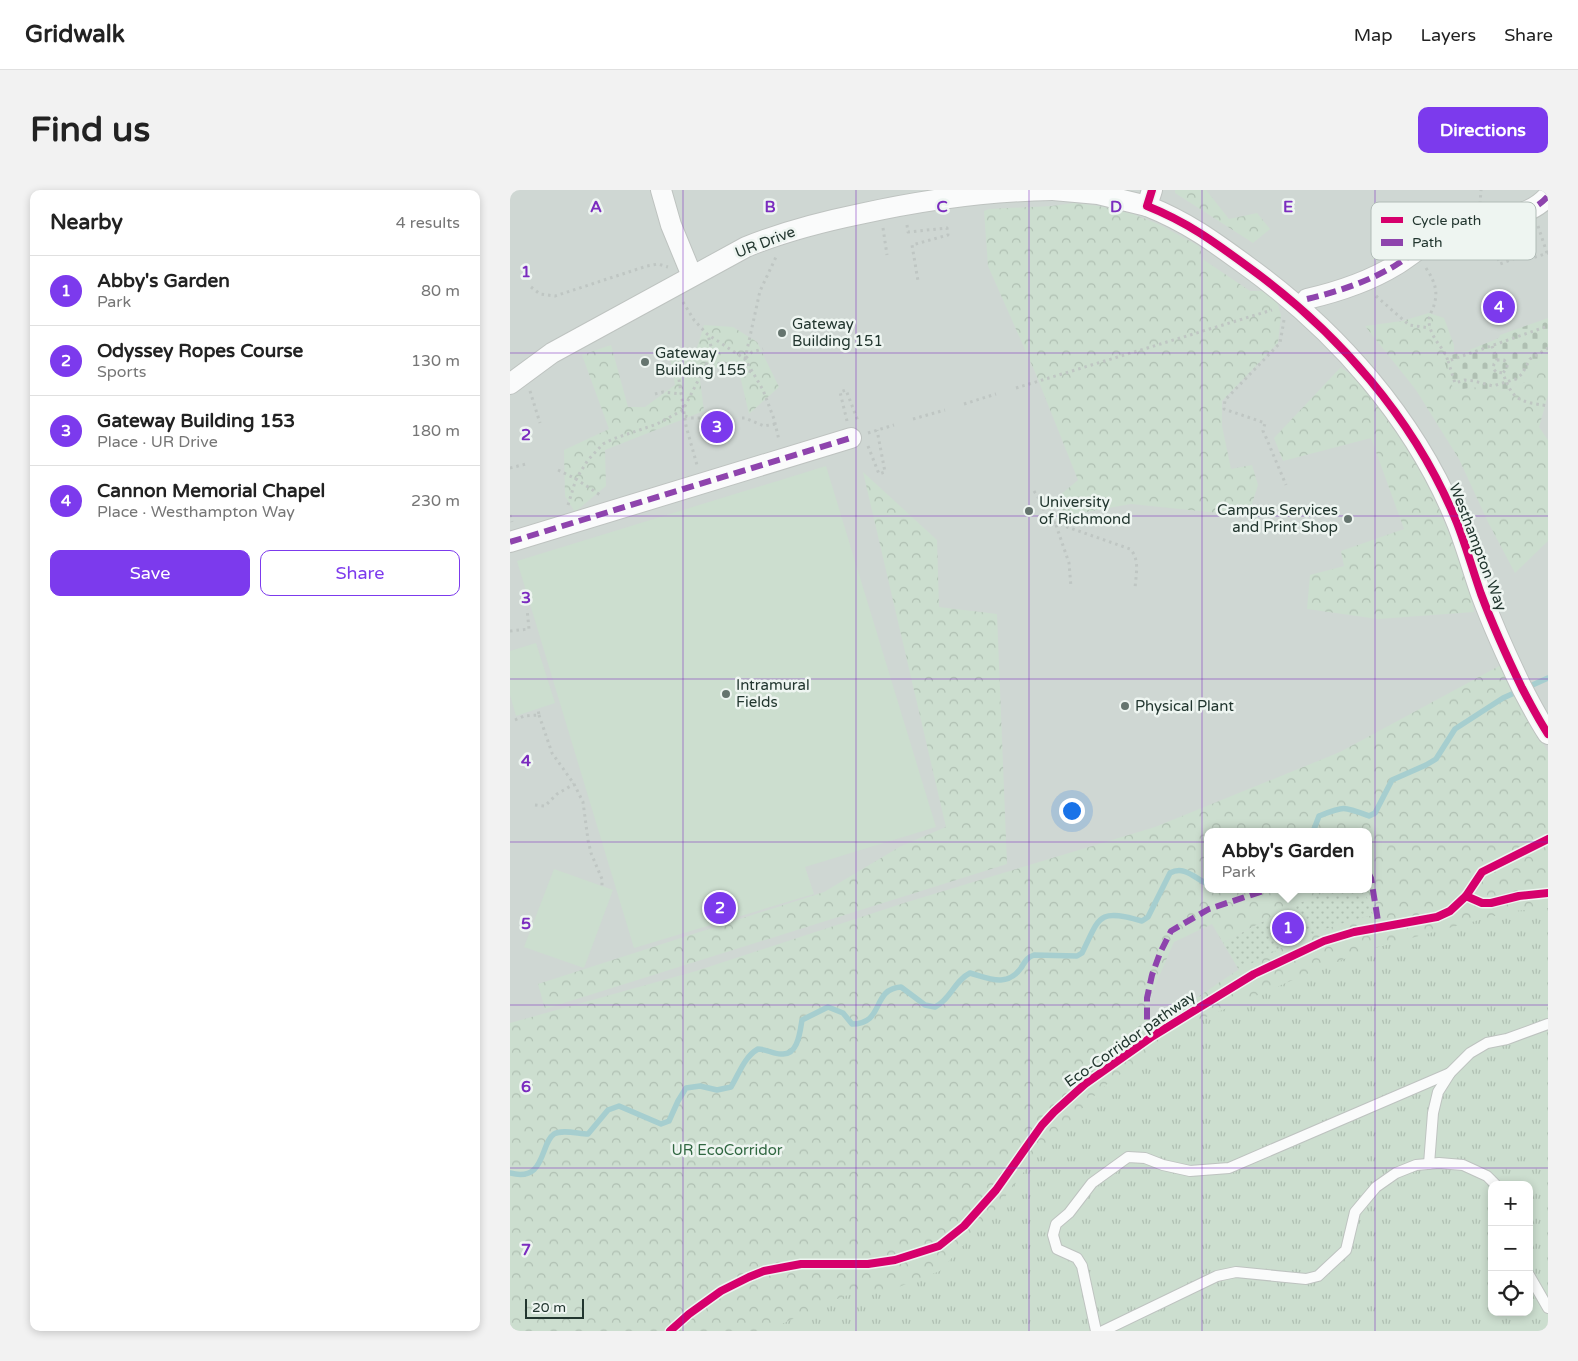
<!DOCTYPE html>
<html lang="en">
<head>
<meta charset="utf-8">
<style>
	body { margin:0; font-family:"Varela Round",sans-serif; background:#f2f2f2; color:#222 }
	.controls { position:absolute; right:15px; bottom:15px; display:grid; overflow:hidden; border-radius:10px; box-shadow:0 2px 8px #0003 }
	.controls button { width:45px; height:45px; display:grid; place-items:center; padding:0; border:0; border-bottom:1px solid #e0e0e0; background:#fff; color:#222; font:25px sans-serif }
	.scale { position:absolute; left:15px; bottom:12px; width:59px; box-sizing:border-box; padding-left:5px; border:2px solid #22362f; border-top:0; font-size:14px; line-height:18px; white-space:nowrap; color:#22362f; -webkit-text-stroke:4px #eef5f1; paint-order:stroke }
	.you { position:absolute; left:561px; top:620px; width:18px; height:18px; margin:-12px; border:4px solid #fff; border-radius:50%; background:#1a73e8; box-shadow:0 0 0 8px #1a73e833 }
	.badge { display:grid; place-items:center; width:32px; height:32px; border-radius:50%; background:#7c3aed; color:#fff; font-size:16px; font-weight:700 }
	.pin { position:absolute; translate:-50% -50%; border:2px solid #fff; box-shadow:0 1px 5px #0006 }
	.popup { position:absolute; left:694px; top:638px; width:168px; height:65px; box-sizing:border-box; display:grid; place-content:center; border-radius:10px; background:#fff; filter:drop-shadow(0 1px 4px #0005); font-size:16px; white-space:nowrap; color:#767676 }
	.popup b { font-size:19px; color:#222 }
	.popup::after { content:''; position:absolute; left:50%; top:100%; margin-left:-10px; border:10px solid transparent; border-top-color:#fff }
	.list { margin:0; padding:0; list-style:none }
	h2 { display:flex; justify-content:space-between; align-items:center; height:65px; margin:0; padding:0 20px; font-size:21px }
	h2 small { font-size:16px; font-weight:400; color:#767676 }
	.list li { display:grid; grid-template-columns:32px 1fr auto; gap:15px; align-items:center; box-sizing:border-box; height:70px; padding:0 20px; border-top:1px solid #e0e0e0 }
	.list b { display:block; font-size:19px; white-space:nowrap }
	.list p { margin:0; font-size:16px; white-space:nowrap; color:#767676 }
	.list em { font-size:16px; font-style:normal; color:#767676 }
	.actions { display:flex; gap:10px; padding:15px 20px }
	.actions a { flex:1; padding:11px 0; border:1px solid #7c3aed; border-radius:10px; text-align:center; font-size:18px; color:#7c3aed }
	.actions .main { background:#7c3aed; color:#fff }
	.icon { flex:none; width:28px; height:28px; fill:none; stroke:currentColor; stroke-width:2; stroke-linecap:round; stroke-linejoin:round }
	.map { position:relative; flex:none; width:1038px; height:1141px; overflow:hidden; border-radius:10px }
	header { display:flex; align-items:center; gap:30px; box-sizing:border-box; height:70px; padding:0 25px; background:#fff; border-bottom:1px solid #e0e0e0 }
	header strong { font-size:24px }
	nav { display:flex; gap:28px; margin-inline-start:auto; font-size:18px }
	.intro { display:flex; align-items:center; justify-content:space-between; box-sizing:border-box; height:120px; padding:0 30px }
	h1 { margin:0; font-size:35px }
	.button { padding:12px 22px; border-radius:10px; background:#7c3aed; color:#fff; font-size:18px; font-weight:700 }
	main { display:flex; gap:30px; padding:0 30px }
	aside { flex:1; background:#fff; border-radius:10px; box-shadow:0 2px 8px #0003 }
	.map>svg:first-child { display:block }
	.built { fill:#cfd7d3; fill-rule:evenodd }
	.grass { fill:url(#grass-tufts); fill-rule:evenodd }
	.forest { fill:url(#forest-crowns); fill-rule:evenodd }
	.cemetery { fill:url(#cemetery-stones) }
	.garden { fill:url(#garden-dots) }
	.pitch { fill:#ccdecf }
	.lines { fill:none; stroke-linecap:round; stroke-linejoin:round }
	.stream { stroke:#a6cecf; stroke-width:5.5 }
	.lane-casing { stroke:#bec3c0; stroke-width:12 }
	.street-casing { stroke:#bec3c0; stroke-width:22 }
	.path { stroke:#bfc6c3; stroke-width:3; stroke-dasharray:2.5 4; stroke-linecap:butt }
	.lane { stroke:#fafbfb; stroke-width:10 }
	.street { stroke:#fafbfb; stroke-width:20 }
	.quiet { stroke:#8e44ad; stroke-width:6; stroke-dasharray:12 6; stroke-linecap:butt }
	.cycleway-casing { stroke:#eef5f1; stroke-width:11 }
	.cycleway { stroke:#d6006c; stroke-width:8 }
	.grid { fill:none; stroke:#7b2cbf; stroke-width:1; stroke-opacity:0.55 }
	.poi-dot { fill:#65746e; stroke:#eef5f1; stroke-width:2 }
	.labels { text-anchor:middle; stroke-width:5; stroke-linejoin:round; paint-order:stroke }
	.street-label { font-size:15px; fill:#22362f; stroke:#eef5f1 }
	.poi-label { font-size:15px; fill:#22362f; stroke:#eef5f1; text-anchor:start }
	.park-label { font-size:15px; fill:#316842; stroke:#eef5f1 }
	.key { fill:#eef5f1; stroke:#b1bcb7; stroke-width:1 }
	.key-label { font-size:14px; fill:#22362f }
	.grid-label { font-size:16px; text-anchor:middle; font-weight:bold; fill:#7b2cbf; stroke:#eef5f1; stroke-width:5; stroke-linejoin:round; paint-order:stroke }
</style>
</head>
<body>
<header>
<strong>Gridwalk</strong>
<nav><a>Map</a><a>Layers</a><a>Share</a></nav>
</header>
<div class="intro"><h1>Find us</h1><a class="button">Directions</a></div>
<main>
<aside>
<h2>Nearby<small>4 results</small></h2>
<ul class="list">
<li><span class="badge">1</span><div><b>Abby's Garden</b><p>Park</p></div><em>80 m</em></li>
<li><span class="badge">2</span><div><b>Odyssey Ropes Course</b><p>Sports</p></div><em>130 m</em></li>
<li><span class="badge">3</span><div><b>Gateway Building 153</b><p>Place · UR Drive</p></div><em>180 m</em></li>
<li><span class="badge">4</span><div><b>Cannon Memorial Chapel</b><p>Place · Westhampton Way</p></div><em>230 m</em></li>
</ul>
<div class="actions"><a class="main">Save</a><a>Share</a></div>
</aside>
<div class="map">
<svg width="1038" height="1141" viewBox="0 0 1038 1141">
	<defs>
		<pattern id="grass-tufts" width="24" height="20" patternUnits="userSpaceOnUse" patternTransform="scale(1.25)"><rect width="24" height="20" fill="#ccdecf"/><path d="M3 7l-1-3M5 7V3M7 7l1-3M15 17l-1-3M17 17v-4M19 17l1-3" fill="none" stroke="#afbfb2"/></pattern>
		<pattern id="forest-crowns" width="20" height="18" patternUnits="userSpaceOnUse" patternTransform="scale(1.25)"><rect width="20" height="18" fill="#ccdecf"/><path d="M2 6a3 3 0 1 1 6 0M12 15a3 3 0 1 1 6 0" fill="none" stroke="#afbfb2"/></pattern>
		<pattern id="cemetery-stones" width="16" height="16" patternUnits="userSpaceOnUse" patternTransform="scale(1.25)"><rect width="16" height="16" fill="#ccdecf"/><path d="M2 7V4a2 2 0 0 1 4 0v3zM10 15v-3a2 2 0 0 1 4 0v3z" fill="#afbfb2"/></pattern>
		<pattern id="garden-dots" width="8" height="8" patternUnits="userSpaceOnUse" patternTransform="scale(1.25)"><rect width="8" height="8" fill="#ccdecf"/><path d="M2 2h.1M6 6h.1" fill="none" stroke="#afbfb2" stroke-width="1.8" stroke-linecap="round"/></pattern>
	</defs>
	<rect width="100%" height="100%" fill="#e1e6e3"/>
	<path class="built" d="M 0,0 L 1038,0 L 1038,708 L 657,832 L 0,1141 ZM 698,642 L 858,642 L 858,699 L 698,699 Z"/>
	<path class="grass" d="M 1038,708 L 1038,1141 L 190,1141 L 593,876 L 770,783 ZM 982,995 L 1019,995 L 1019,1122 L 982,1122 Z"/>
	<g class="forest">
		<polygon points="665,0 696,0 719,29 747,23 760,39 743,53 665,3"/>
		<polygon points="564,13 589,16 623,24 648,34 689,56 694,70 740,101 754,101 767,112 771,125 768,153 712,211 712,236 721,279 742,275 748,295 738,326 621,314 554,326 549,306 568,290 525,182 478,76 474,21 479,19 542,16"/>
		<polygon points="919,123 934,128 944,155 944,163 936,166 944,201 964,197 981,202 986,202 1006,197 1021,185 1027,173 1038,167 1038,205 1029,237 1038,250 1038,351 1005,383 978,332 949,269 906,200 855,136 892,131"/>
		<polygon points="194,135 223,137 247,152 269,197 239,224 227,173 189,182 194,221 95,260 96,296 65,322 55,306 54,260 99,239 72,165 101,155 118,217 135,217 165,195 160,167 187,158"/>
		<polygon points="831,177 863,203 913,282 959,390 964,422 868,429 797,419 800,385 834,376 831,361 894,339 861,248 773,271 764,248"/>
		<polygon points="353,282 427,350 429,417 487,424 497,674 35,819 28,794 314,702 391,656 436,637"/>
		<path d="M 991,475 L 1007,511 L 1038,562 L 1038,718 L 1004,721 L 927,741 L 854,761 L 790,787 L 677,835 L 592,898 L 526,966 L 485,1020 L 430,1081 L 386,1098 L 334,1106 L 256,1141 L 0,1141 L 0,833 L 186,781 L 394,713 L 645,637 L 830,562 ZM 698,642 L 858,642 L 858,699 L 854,699 L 863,725 C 815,736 770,755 728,780 C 699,799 671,819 641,837 L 638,812 L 664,752 L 702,734 L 713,753 C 750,733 785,713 825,699 L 698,699 Z"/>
	</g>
	<polygon class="cemetery" points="1038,128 1038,167 1027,173 1021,185 1015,192 1006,197 986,202 981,202 964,197 944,201 933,167 957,161 989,148 990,145"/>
	<path class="garden" d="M 825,699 L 854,699 L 863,725 C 812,737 775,755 729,780 L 713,753 C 750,733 785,713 825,699 Z"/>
	<g class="pitch">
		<polygon points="316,276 426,637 295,677 304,704 124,758 7,371"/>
		<polygon points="26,453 45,513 6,526 0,505 0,461"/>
		<polygon points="44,679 103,700 74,778 14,757"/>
	</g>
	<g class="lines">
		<g class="stream">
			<path d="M 803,642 L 809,626 C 834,616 833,616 859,626 L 865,623 L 882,590 L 916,575 L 926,569 L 945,539 L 993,508 L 1038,488"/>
			<path d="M 0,983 C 36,993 30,953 44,944 C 52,939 69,944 78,944 L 98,920 L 109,916 L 151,934 L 159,931 L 168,911 L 176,898 L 190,896 L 207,900 L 221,897 C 229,884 234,867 248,859 C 256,859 263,864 271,864 C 288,866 290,842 292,830 L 318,817 L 333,823 L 342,834 C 375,834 361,799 391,797 L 415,815 L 425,817 C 441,809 444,791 460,783 C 478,788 497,798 511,778 C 515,772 516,768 524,765 L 567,766 L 572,763 C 590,727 587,718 632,731 L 638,727 L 660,683 C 675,675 685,689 698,694"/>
		</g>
		<g class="lane-casing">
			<g id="lane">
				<polyline points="919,974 923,923 928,902 940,883 960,863 977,853 997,849 1038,834"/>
				<polyline points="1019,1085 1038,1118"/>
				<polyline points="586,1141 572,1076 567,1068 547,1059 543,1045 546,1034 559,1023 582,993 618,967 635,968 653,975 680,981 719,978 940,883"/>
				<polyline points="593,1141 707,1086 726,1082 796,1089 808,1086 836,1060 845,1022 866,997 886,983 906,975 929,973 953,975 977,986 986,995"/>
			</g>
		</g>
		<g class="street-casing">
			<g id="street">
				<polyline points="151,0 161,35 182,86"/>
				<polyline points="543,0 588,4 637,16"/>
				<path d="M 642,0 L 637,16 C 677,32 703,51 737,76 C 827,141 905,229 947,333 C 956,356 963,381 971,404 C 983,436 997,467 1012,498 C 1020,513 1028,529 1038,544"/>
				<path d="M 797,109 C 827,102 860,91 886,75 C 897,68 907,60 918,53 C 930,46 943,41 957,36 C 984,26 1017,30 1038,6"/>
				<path d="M 0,194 L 42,163 L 236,57 C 273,42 311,32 350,24 C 413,10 477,1 542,0"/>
				<polyline points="0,352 341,248"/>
			</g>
		</g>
		<g class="path">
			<polyline points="970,14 971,0"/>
			<polyline points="397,35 398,42 437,38 438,45 402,55 408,91"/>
			<polyline points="1028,36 1037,63"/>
			<polyline points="373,38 377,65"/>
			<polyline points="981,50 990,74 1019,63 1022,68 1038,63"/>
			<path d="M 916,78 C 925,92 929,102 923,118 C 921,123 918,128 919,133 C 922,151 934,157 938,171 L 1038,136"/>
			<polyline points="21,97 30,104 45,106 137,76 148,74 158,77"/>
			<polyline points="866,106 899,135 920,138"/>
			<polyline points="173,112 184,130 197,144 235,169 253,200 264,229 269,250"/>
			<polyline points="774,130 770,153 715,210 714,219 755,233 753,241 755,245 776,295"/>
			<polyline points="982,156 987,170 984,174 983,178 986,182 993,183"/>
			<polyline points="236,168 242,162 253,159"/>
			<polyline points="235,169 250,101 266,67 265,65"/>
			<path d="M 987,170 L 994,170 L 997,174 L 997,178 L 993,183 C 1003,212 1010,211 1038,216"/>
			<polyline points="938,171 945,193 955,190 964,191 983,196 996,192 1006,189 1012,184 1020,169 1038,158"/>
			<polyline points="160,178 168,183 196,175 202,160 198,145"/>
			<polyline points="168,183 176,236 187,275"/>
			<polyline points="506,198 762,120"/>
			<polyline points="20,201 30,233"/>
			<polyline points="145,204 153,202 171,204"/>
			<polyline points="454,214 486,204"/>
			<polyline points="175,226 181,228 203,228"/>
			<polyline points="232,228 235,228 254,236 265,234"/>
			<polyline points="403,229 435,220"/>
			<polyline points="337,231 330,202 336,200 348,231"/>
			<polyline points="358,243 384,235"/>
			<polyline points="358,256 369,284 375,282 367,240"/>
			<polyline points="0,278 16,274"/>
			<polyline points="48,280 66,289 90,305"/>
			<path d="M 524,301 L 532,313 L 536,328 L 540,331 L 620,359 C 630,369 626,385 625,398"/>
			<polyline points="58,315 66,289 78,270 93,254 103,249 147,234 173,220 196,175 214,173 242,182"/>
			<polyline points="0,325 2,332"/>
			<polyline points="546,335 559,373 561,397"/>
			<polyline points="0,441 19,439 17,419"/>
			<polyline points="29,525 42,563 64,594 73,612 78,650 81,663 92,689 92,698"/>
			<polyline points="5,530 14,526 29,525 28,519"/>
			<polyline points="25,615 35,616 47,604 64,594"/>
		</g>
		<use href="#lane" class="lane"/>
		<use href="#street" class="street"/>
		<g class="quiet">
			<path d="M 797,109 C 827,102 860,91 886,75 C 897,68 907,60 918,53 C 930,46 943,41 957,36 C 984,26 1017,30 1038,6"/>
			<polyline points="0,352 341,248"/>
			<polyline points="858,682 861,688 869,737"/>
			<polyline points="643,846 637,834 637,808 642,785 650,763 661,741 699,719 759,699"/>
		</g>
		<g class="cycleway-casing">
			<g id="cycleway">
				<path d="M 642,0 L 637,16 C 677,32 703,51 737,76 C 827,141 905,229 947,333 C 956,356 963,381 971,404 C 983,436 997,467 1012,498 C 1020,513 1028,529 1038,544"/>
				<polyline points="956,706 972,682 1038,649"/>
				<polyline points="160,1141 179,1124 211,1101 239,1087 254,1081 291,1074 358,1074 385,1070 429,1056 454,1036 486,1000 532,935 544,922 575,894 643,846 744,784 814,751 844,742 927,727 940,721 956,706 972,713 981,713 1009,706 1038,703"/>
			</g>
		</g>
		<use href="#cycleway" class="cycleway"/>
	</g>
	<path class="grid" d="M 173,0 L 173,1141M 346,0 L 346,1141M 519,0 L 519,1141M 692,0 L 692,1141M 865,0 L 865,1141M 0,163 L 1038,163M 0,326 L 1038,326M 0,489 L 1038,489M 0,652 L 1038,652M 0,815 L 1038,815M 0,978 L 1038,978"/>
	<g class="poi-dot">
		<circle cx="272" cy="143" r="5"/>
		<circle cx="135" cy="172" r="5"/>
		<circle cx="519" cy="321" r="5"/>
		<circle cx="838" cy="329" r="5"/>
		<circle cx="216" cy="504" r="5"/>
		<circle cx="615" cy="516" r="5"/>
	</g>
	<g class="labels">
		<g class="street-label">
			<text transform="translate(255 52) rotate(-21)" y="5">UR Drive</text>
			<text transform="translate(968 357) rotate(69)" y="5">Westhampton Way</text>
			<text transform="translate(620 849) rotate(-35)" y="5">Eco-Corridor pathway</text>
		</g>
		<g class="poi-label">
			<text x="282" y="139">Gateway<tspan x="282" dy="17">Building 151</tspan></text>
			<text x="145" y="168">Gateway<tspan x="145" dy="17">Building 155</tspan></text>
			<text x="529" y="317">University<tspan x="529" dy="17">of Richmond</tspan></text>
			<text x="828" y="325" text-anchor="end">Campus Services<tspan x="828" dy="17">and Print Shop</tspan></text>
			<text x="226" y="500">Intramural<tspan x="226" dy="17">Fields</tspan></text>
			<text x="625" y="521">Physical Plant</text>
		</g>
		<g class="park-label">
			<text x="217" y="965">UR EcoCorridor</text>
		</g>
	</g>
	<rect x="861" y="12" width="165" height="58" rx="8" class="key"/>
	<rect x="871" y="27" width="22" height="6" fill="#d6006c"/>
	<rect x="871" y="49" width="22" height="7" fill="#8e44ad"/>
	<g class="key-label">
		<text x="902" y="35">Cycle path</text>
		<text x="902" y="57">Path</text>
	</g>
	<g class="grid-label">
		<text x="86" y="22">A</text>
		<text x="260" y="22">B</text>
		<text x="432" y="22">C</text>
		<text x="606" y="22">D</text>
		<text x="778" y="22">E</text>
		<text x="16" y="87">1</text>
		<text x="16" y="250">2</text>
		<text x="16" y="413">3</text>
		<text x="16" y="576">4</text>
		<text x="16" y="739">5</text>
		<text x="16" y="902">6</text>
		<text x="16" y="1065">7</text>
	</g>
</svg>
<div class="controls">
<button>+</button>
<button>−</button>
<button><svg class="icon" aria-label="locate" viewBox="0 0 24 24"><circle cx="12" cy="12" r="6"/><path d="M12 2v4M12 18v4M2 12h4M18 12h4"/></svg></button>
</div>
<div class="scale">20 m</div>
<div class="you"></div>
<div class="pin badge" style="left:778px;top:738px">1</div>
<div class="popup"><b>Abby's Garden</b>Park</div>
<div class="pin badge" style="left:210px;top:718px">2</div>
<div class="pin badge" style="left:207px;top:237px">3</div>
<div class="pin badge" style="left:989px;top:117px">4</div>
</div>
</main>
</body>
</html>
